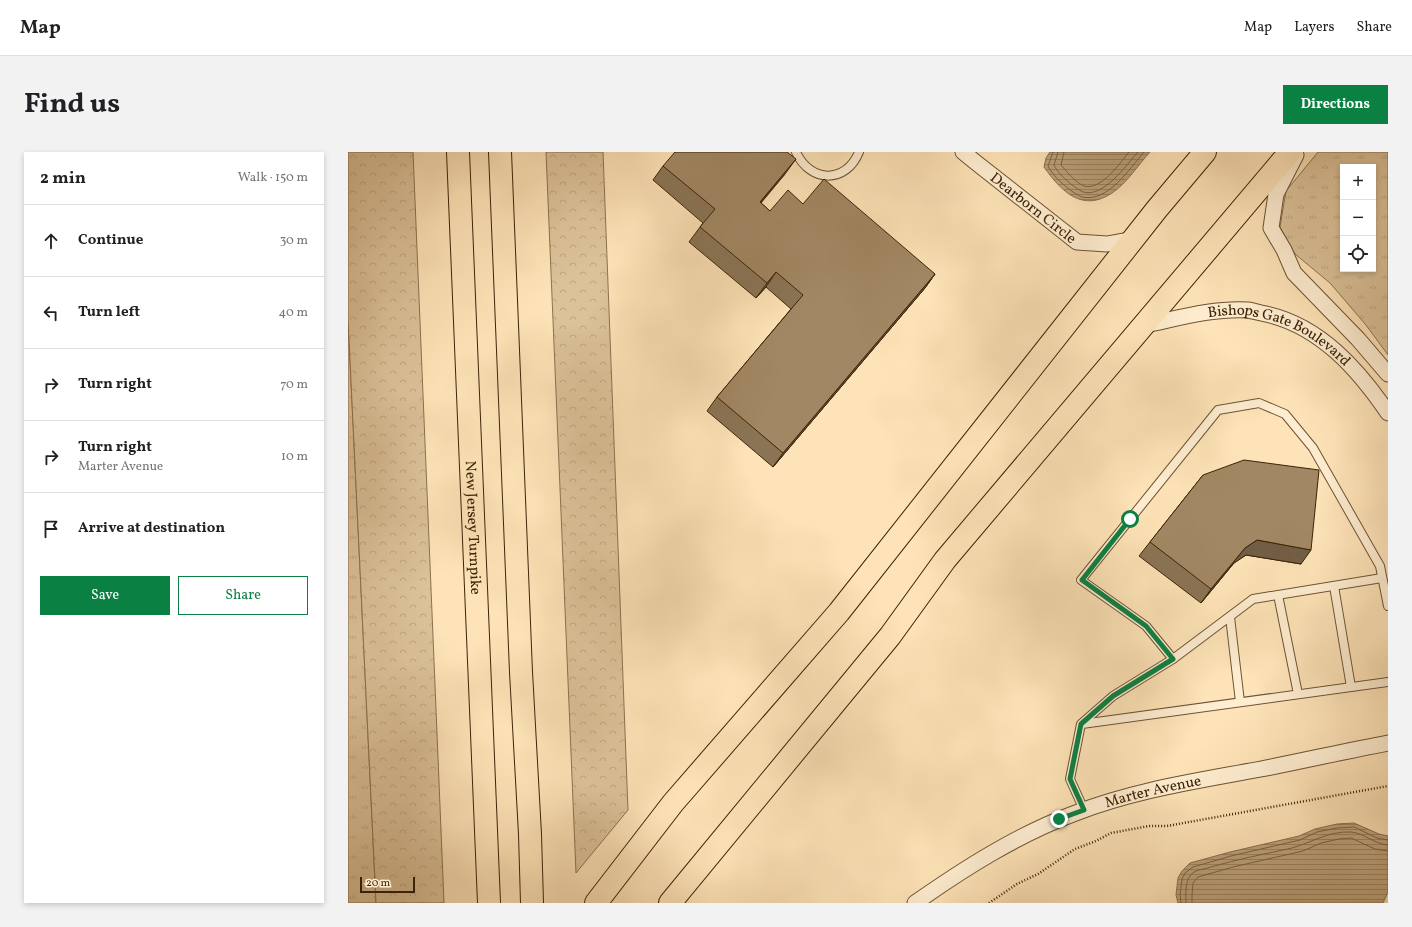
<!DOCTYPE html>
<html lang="en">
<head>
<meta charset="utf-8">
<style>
	body { margin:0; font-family:Vollkorn,serif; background:#f2f2f2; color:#202124 }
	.controls { position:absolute; right:12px; top:12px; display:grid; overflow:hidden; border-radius:0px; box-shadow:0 2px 6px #0003 }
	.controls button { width:36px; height:36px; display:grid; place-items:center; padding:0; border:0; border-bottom:1px solid #e0e0e0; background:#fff; color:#202124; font:20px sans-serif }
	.scale { position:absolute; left:12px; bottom:10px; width:55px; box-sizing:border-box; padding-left:4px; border:2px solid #3d2307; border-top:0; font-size:11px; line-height:14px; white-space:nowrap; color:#3d2307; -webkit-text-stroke:3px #feedd0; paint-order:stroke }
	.stop { position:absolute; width:12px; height:12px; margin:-9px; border:3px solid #0b8043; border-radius:50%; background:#fff }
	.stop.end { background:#0b8043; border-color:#fff; box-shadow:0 1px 4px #0008 }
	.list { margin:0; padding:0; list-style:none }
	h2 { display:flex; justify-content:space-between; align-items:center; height:52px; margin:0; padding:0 16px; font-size:17px }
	h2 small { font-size:13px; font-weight:400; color:#757577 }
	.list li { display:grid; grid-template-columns:26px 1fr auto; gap:12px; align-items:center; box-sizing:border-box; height:72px; padding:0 16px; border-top:1px solid #e0e0e0 }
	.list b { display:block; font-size:15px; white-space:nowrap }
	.list p { margin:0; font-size:13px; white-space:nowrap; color:#757577 }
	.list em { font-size:13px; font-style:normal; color:#757577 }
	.actions { display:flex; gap:8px; padding:12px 16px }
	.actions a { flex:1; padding:9px 0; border:1px solid #0b8043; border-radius:0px; text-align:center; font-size:14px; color:#0b8043 }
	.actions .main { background:#0b8043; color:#fff }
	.icon { flex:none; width:22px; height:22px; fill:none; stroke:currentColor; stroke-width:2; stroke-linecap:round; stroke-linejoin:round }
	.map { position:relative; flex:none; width:1040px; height:751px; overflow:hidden; border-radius:0px }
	header { display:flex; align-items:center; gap:24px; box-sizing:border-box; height:56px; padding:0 20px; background:#fff; border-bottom:1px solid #e0e0e0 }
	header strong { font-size:19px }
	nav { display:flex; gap:22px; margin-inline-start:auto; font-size:14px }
	.intro { display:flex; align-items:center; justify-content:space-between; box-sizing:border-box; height:96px; padding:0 24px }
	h1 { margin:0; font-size:28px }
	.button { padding:10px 18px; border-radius:0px; background:#0b8043; color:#fff; font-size:14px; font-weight:700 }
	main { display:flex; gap:24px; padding:0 24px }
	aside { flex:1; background:#fff; border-radius:0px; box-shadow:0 2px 6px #0003 }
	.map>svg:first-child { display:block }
	.grass { fill:url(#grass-tufts); stroke:#8c7250; fill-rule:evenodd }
	.forest { fill:url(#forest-crowns); stroke:#8c7250 }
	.water { fill:url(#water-rules); stroke:#896f4d }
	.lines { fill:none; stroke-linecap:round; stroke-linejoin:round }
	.shore { stroke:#7c6241; stroke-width:1 }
	.service-casing { stroke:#6d5333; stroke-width:10 }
	.minor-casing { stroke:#6d5333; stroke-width:17 }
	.trunk-casing { stroke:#3d2307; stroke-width:24 }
	.motorway-casing { stroke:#3d2307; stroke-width:24 }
	.path { stroke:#3d2307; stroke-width:2.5; stroke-dasharray:1 2; stroke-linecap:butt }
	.service { stroke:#feedd0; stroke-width:8 }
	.minor { stroke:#feedd0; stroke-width:15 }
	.trunk { stroke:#fde3b7; stroke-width:22 }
	.motorway { stroke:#fde3b7; stroke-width:22 }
	.wall { fill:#8a7455; stroke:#3d2307 }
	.shaded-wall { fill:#715e45; stroke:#3d2307 }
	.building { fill:#a18763; stroke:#3d2307 }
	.route { stroke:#0b8043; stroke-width:5 }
	.labels { text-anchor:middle; stroke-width:4; stroke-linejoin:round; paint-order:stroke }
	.street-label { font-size:15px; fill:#3d2307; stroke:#feedd0 }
</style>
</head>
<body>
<header>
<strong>Map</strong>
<nav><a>Map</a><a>Layers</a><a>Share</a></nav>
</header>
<div class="intro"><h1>Find us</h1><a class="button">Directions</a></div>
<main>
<aside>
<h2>2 min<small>Walk · 150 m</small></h2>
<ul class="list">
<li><svg class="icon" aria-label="ahead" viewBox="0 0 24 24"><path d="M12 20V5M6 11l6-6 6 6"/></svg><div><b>Continue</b></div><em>30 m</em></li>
<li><svg class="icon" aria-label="left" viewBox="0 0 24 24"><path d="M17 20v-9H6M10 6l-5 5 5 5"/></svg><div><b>Turn left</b></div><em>40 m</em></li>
<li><svg class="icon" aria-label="right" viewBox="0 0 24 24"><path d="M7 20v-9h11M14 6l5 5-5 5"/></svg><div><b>Turn right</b></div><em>70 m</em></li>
<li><svg class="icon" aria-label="right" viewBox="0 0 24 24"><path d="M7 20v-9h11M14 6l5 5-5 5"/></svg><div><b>Turn right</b><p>Marter Avenue</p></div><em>10 m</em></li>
<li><svg class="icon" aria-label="arrive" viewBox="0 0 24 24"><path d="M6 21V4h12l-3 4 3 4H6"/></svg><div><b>Arrive at destination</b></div></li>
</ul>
<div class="actions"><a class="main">Save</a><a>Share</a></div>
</aside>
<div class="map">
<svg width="1040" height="751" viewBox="0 0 1040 751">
	<defs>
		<pattern id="grass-tufts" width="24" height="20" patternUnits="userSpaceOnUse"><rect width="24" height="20" fill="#dcc299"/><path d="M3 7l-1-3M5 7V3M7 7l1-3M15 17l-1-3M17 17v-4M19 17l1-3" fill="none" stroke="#bea682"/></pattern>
		<pattern id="forest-crowns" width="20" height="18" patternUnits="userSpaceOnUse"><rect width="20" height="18" fill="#dcc299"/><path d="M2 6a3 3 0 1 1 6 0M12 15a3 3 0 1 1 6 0" fill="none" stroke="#bea682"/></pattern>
		<pattern id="water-rules" width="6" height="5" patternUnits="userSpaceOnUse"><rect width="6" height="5" fill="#bca27b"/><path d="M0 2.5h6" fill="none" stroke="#9a8463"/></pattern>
	</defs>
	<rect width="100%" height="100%" fill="#fde3b7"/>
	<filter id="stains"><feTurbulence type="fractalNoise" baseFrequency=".005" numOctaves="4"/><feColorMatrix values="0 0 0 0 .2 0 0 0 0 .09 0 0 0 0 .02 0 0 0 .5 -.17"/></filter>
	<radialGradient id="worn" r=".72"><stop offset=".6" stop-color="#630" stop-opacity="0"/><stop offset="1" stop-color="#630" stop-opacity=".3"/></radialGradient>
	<g class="grass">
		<path d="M 970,0 L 1040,0 L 1040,203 L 1018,173 L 982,131 L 947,102 L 932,75 L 938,39 ZM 995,15 L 1025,15 L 1025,117 L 995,117 Z"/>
		<polygon points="0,167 28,751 0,751"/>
	</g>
	<g class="forest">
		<polygon points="0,0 65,0 96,751 28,751 0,167"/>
		<polygon points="198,0 255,0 280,658 228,721"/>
	</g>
	<g class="water">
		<path d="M 702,0 L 802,0 C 790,13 779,31 764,41 C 734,61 713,39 696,15 L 698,6 Z"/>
		<polygon points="1006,671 1031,682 1040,684 1040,740 1035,751 830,751 828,743 830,726 834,719 842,711 882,700 951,684 967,677 989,672"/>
	</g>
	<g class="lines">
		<g class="shore">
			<path d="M 705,0 L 700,14 C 704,22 713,31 721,37 C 725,40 729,43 734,45 C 760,51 782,16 796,0"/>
			<path d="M 710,0 L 706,13 C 709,20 718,28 724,33 C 727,35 731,38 735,40 C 756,46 778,13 790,0"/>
			<path d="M 716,0 L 713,13 C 719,20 727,30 736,34 C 753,39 772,11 781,0"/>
			<polyline points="833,751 832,743 834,727 837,721 845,715 883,704 952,688 969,680 989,676 1006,675 1029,686 1040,688"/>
			<path d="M 838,751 C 838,741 836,727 846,720 C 851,717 858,717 863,715 C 890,707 917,702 944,696 C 965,690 980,679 1003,680 C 1016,681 1026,692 1040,693"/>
			<polyline points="844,751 844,743 845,731 850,725 885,715 955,699 973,691 991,687 1003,686 1027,697 1040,699"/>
		</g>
		<g class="service-casing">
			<g id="service">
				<path d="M 448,0 C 462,31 498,32 511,0"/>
				<polyline points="986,434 1003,535"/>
				<polyline points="930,443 950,542"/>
				<polyline points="882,465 892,550"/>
				<polyline points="825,507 798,474 733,428 870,258 911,251 937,262 965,296 1032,414 1040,454"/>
				<polyline points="734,572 1040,530"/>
				<polyline points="736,658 722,627 733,572 765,544 825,507 905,447 1034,426"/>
			</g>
		</g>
		<g class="minor-casing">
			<g id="minor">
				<path id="s1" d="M 615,0 L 626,9 L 729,90 L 759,92 L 786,87"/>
				<polyline points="948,3 928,42 923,76 936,98 946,121 1010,187 1040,222"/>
				<path id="s2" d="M 797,173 C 831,166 865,156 900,158 C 906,159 912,161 918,162 C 972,174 1010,217 1040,261"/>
				<path id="s3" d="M 567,751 C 617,716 669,683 725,662 C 786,638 849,629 913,617 C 955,609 997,599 1040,591"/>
			</g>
		</g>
		<g class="trunk-casing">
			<g id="trunk">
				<polyline points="248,751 325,651 491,460 809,57 857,0"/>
				<polyline points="322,751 542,484 597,408 942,0"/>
			</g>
		</g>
		<g class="motorway-casing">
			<g id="motorway">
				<path id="s4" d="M 110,0 L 141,751"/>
				<polyline points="152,0 173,520 182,682 184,751"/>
			</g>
		</g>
		<polyline class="path" points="641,751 669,732 690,722 727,697 748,689 763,681 801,674 819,674 1040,634"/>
		<use href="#service" class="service"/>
		<use href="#minor" class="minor"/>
		<use href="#trunk" class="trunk"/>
		<use href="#motorway" class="motorway"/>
	</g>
	<g class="wall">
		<polygon points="315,14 437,22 413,51 422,59 455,52 587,122 577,136 425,315 359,259 369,245 443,157 418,135 408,146 341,90 355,71 305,28"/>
		<polygon points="855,323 953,412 898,403 886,411 853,451 791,404 802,390"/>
	</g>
	<g class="shaded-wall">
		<polygon points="448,7 437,22 401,64 412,50"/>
		<polygon points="428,120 418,135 408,146 419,131"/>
		<polygon points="587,122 577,136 425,315 435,301"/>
		<polygon points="909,388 963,398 953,412 898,403 886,411 853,451 863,437 897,396"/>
	</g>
	<g class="building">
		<polygon points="327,0 439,0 448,7 412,50 422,59 440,38 455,52 476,27 587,122 435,301 369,245 455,143 428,120 419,131 352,75 367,57 315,14"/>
		<polygon points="896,308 971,318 963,398 909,388 897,396 863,437 802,390 855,323"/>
	</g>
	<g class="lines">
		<polyline class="route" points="711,667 736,658 722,627 733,572 765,544 825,507 798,474 734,428 782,367"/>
	</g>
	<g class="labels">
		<g class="street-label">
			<text dy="5" stroke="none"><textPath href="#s1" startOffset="90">Dearborn Circle</textPath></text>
			<text dy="5" stroke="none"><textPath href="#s2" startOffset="142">Bishops Gate Boulevard</textPath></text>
			<text dy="5" stroke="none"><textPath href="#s4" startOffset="376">New Jersey Turnpike</textPath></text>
			<text dy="5" stroke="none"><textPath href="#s3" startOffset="265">Marter Avenue</textPath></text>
		</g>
	</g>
	<rect width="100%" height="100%" filter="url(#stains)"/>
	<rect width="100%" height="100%" fill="url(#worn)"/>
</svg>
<div class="controls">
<button>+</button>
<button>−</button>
<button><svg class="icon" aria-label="locate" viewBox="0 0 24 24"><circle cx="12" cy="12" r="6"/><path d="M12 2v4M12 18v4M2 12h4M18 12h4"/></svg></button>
</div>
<div class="scale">20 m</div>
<div class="stop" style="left:782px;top:367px"></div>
<div class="stop end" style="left:711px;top:667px"></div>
</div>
</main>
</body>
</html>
